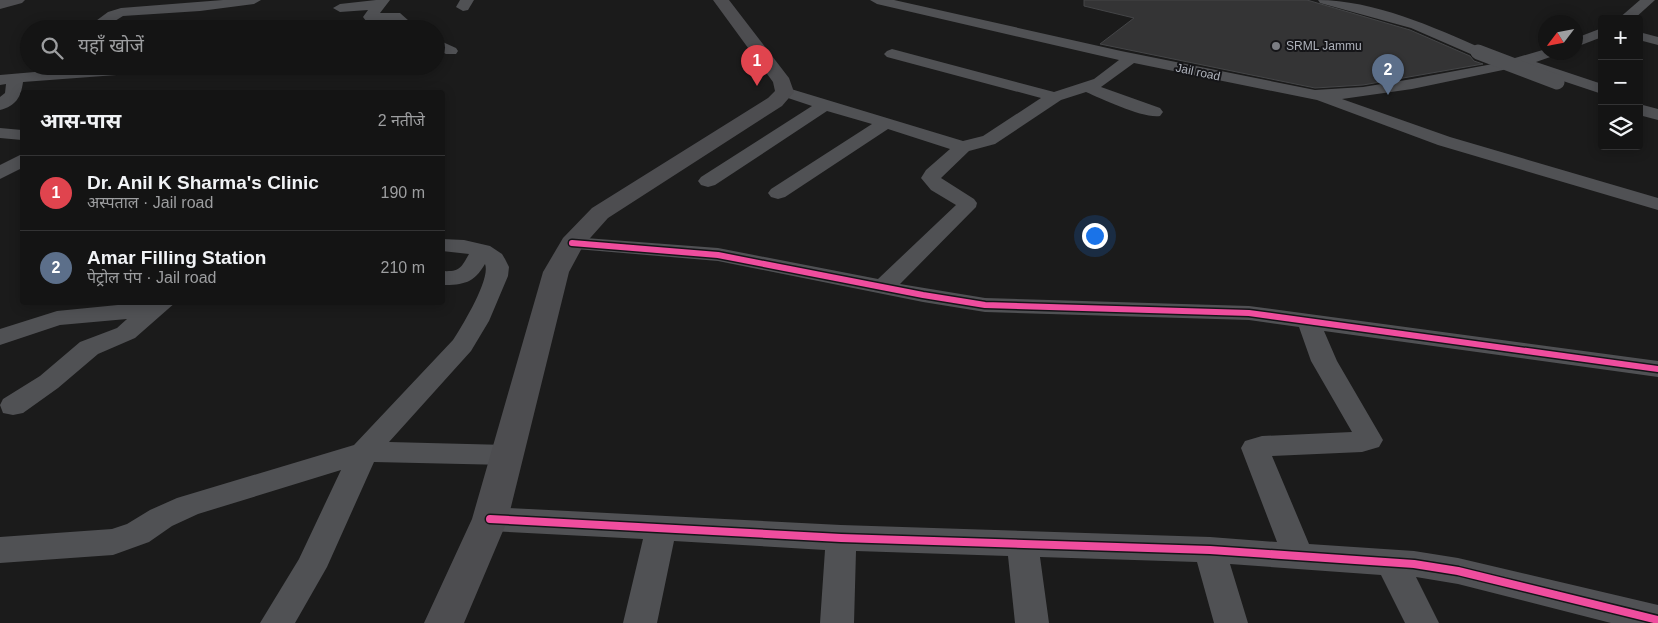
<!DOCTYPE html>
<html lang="hi">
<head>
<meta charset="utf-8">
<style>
	body { margin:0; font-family:Arial,"Noto Sans Devanagari",sans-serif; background:#212122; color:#f1f3f6 }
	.controls { position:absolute; right:15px; top:15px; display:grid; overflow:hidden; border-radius:5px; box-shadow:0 2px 12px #0003 }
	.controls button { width:45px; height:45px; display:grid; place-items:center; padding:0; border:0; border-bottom:1px solid #333334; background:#141414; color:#f1f3f6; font:25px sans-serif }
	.compass { position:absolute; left:1538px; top:15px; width:45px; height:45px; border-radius:50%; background:#141414; box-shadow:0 2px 12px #0003; rotate:238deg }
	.you { position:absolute; left:1094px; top:235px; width:18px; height:18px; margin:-12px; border:4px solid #fff; border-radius:50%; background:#1a73e8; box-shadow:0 0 0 8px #1a73e833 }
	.badge { display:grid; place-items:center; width:32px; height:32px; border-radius:50%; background:#0b8043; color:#fff; font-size:16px; font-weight:700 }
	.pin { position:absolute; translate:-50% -41px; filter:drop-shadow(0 1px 2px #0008) }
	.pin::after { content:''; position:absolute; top:26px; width:18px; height:15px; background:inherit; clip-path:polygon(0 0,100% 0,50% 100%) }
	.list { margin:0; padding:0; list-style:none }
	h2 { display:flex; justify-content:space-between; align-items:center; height:65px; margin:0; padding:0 20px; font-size:21px }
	h2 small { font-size:16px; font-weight:400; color:#9d9ea0 }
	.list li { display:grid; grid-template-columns:32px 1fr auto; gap:15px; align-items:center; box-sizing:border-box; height:75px; padding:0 20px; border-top:1px solid #333334 }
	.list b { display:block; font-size:19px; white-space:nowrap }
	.list p { margin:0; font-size:16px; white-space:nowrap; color:#9d9ea0 }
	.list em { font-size:16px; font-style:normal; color:#9d9ea0 }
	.icon { flex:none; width:28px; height:28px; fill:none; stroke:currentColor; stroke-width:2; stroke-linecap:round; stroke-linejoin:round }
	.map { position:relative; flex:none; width:1658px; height:623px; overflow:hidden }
	.search { position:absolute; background:#141414; box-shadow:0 2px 12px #0003; left:20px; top:20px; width:425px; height:55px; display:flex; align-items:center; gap:12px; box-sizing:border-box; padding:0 18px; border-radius:28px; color:#9d9ea0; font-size:19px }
	.panel { position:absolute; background:#141414; box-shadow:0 2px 12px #0003; left:20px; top:90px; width:425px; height:215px; border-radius:5px }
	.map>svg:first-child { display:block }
	.building { fill:#343435; stroke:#444547 }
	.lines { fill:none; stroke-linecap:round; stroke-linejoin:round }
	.minor { fill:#505154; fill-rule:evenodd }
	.major { fill:#4d4d50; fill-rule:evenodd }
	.minor-bridge { stroke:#505154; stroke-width:15 }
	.cycleway-far1-casing { stroke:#151518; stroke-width:9 }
	.cycleway-casing { stroke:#151518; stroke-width:11 }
	.cycleway-far1 { stroke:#ef4d9e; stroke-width:6 }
	.cycleway { stroke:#ef4d9e; stroke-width:8 }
	.poi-dot { fill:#7b7d83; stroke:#151518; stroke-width:2 }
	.labels { text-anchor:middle; stroke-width:4; stroke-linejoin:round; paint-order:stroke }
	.far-poi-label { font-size:12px; fill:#aeb2bb; stroke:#151518; text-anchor:start }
	.far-street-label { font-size:12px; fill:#aeb2bb; stroke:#151518 }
</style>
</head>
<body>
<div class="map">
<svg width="1658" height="623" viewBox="0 0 1658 623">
	<rect width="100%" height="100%" fill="#1b1b1b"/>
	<polygon class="building" points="1084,0 1307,0 1410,30 1470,56 1474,61 1483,64 1363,85 1315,88 1100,44 1134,18 1084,6"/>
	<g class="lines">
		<g class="minor">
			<polygon points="223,0 261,0 254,4 200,11 123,16 102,29 85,29 108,12 121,8"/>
			<polygon points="376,0 390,0 380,13 400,13 418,29 402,29 392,20 366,21 363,17 368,10 340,12 333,8 340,4"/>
			<polygon points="460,0 474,0 468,10 463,11 456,7"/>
			<path d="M 870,0 L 894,0 L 1121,51 L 1315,90 L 1363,87 L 1412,79 L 1498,63 L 1546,49 L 1546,52 L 1558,52 L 1556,55 L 1536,62 L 1602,84 L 1602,94 L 1524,68 L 1522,66 L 1412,89 L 1342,99 L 1450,137 L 1658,198 L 1658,210 L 1438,145 L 1317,100 L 1134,63 L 1101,87 L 1160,108 L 1163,112 L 1160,116 C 1144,119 1102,99 1086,92 L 1061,100 L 995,144 L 969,151 L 941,178 L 974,199 L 977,203 L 976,207 L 900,284 L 985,298 L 1249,306 L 1658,361 L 1658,377 L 1324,331 L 1337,361 L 1383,440 L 1379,447 L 1362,452 L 1272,456 L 1309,544 L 1414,551 L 1458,558 L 1658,605 L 1658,623 L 1611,623 L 1458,584 L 1416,577 L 1439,623 L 1405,623 L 1381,575 L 1230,564 L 1248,623 L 1214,623 L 1197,562 L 1040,557 L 1049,623 L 1015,623 L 1008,556 L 856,551 L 854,623 L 820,623 L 825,550 L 674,541 L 657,623 L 623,623 L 643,539 L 490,531 L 479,527 L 475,519 L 479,511 L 490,507 L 841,525 L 1210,537 L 1277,542 L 1241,448 L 1245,441 L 1262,436 L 1352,432 L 1311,361 L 1299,327 L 1249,320 L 985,312 L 923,302 L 718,261 L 564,248 L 561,243 L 564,238 L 572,237 L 718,248 L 878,279 L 956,205 L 931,190 L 921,178 L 926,170 L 950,149 L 888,129 L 785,197 L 778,199 L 771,197 L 768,193 L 771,189 L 872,124 L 827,111 L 715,185 L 708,187 L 701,185 L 698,181 L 701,177 L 812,106 L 779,95 L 777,92 L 779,89 L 791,89 L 963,141 L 983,136 L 1041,98 L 887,57 L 884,54 L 887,51 L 892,49 L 1054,92 L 1094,79 L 1119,60 L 877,4 Z"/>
			<path d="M 1318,0 C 1373,0 1434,27 1483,49 L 1485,52 L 1483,55 L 1473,55 L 1411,28 L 1320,3 Z"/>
			<polygon points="1640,0 1655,0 1634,19 1618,19"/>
			<polygon points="1602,28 1602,37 1576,47 1576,38"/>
			<polygon points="1639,32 1658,37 1658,45 1639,40"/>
			<polygon points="436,39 456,48 458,51 456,54 446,54 436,49"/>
			<path d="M 104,66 L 178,66 L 175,69 L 170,71 L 23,82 C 21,97 16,106 0,110 L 0,97 L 5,93 L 6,84 L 0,85 L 0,75 Z"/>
			<polygon points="1639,104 1658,109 1658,120 1639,115"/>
			<polygon points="0,128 22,130 22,140 0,138"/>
			<polygon points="22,154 22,168 0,179 0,165"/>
			<path d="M 442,239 L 464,240 L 490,246 L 502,254 L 505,259 L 509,267 L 508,276 L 489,321 L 471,351 L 389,442 L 507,445 L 517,448 L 521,455 L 517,462 L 507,465 L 374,462 L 327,567 L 295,623 L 260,623 L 299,559 L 341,470 L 198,514 L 172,526 L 149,542 L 113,555 L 0,563 L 0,537 L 112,529 L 127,524 L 150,510 L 177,498 L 354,445 L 453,340 C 462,326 491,279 485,264 C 474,283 464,285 442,285 L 442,271 C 460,272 461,268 469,254 L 442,251 Z"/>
			<polygon points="148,302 176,302 135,338 98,354 58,388 23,413 13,415 3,413 0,405 3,399 40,376 80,342 117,328 127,319 60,325 0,345 0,329 57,311"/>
		</g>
		<g class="major">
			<polygon points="0,0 25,0 22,3 0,9"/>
			<polygon points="713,0 729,0 789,78 794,92 782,106 608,218 583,246 569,272 508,519 464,623 424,623 472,519 543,272 563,238 592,208 768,98 775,91 773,82"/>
		</g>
		<polyline class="minor-bridge" points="1478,52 1557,82"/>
		<g class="cycleway-far1-casing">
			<polyline id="cycleway-far1" points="572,243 718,255 923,295 985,305 1249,313 1658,369"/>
		</g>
		<g class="cycleway-casing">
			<polyline id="cycleway" points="490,519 841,538 1210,550 1414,564 1458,571 1658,620"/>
		</g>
		<use href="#cycleway-far1" class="cycleway-far1"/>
		<use href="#cycleway" class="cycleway"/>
	</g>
	<circle class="poi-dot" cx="1276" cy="46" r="5"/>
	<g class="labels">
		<g class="far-poi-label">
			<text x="1286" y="50">SRML Jammu</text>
		</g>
		<g class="far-street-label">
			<text transform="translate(1198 72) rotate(12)" y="4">Jail road</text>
		</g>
	</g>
</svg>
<div class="controls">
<button>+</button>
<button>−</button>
<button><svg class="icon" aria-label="layers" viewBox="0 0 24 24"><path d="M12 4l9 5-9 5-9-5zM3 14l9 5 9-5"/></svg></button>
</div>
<svg class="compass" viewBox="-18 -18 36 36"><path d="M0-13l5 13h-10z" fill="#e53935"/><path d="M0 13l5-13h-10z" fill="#9d9ea0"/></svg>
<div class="you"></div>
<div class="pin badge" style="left:757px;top:86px;background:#e0444e">1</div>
<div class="pin badge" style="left:1388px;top:95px;background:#5c6f8a">2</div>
<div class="search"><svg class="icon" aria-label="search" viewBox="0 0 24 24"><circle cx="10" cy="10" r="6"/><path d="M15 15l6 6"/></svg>यहाँ खोजें</div>
<section class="panel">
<h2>आस-पास<small>2 नतीजे</small></h2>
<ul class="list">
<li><span class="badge" style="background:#e0444e">1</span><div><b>Dr. Anil K Sharma's Clinic</b><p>अस्पताल · Jail road</p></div><em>190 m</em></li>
<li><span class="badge" style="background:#5c6f8a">2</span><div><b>Amar Filling Station</b><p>पेट्रोल पंप · Jail road</p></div><em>210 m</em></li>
</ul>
</section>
</div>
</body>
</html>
